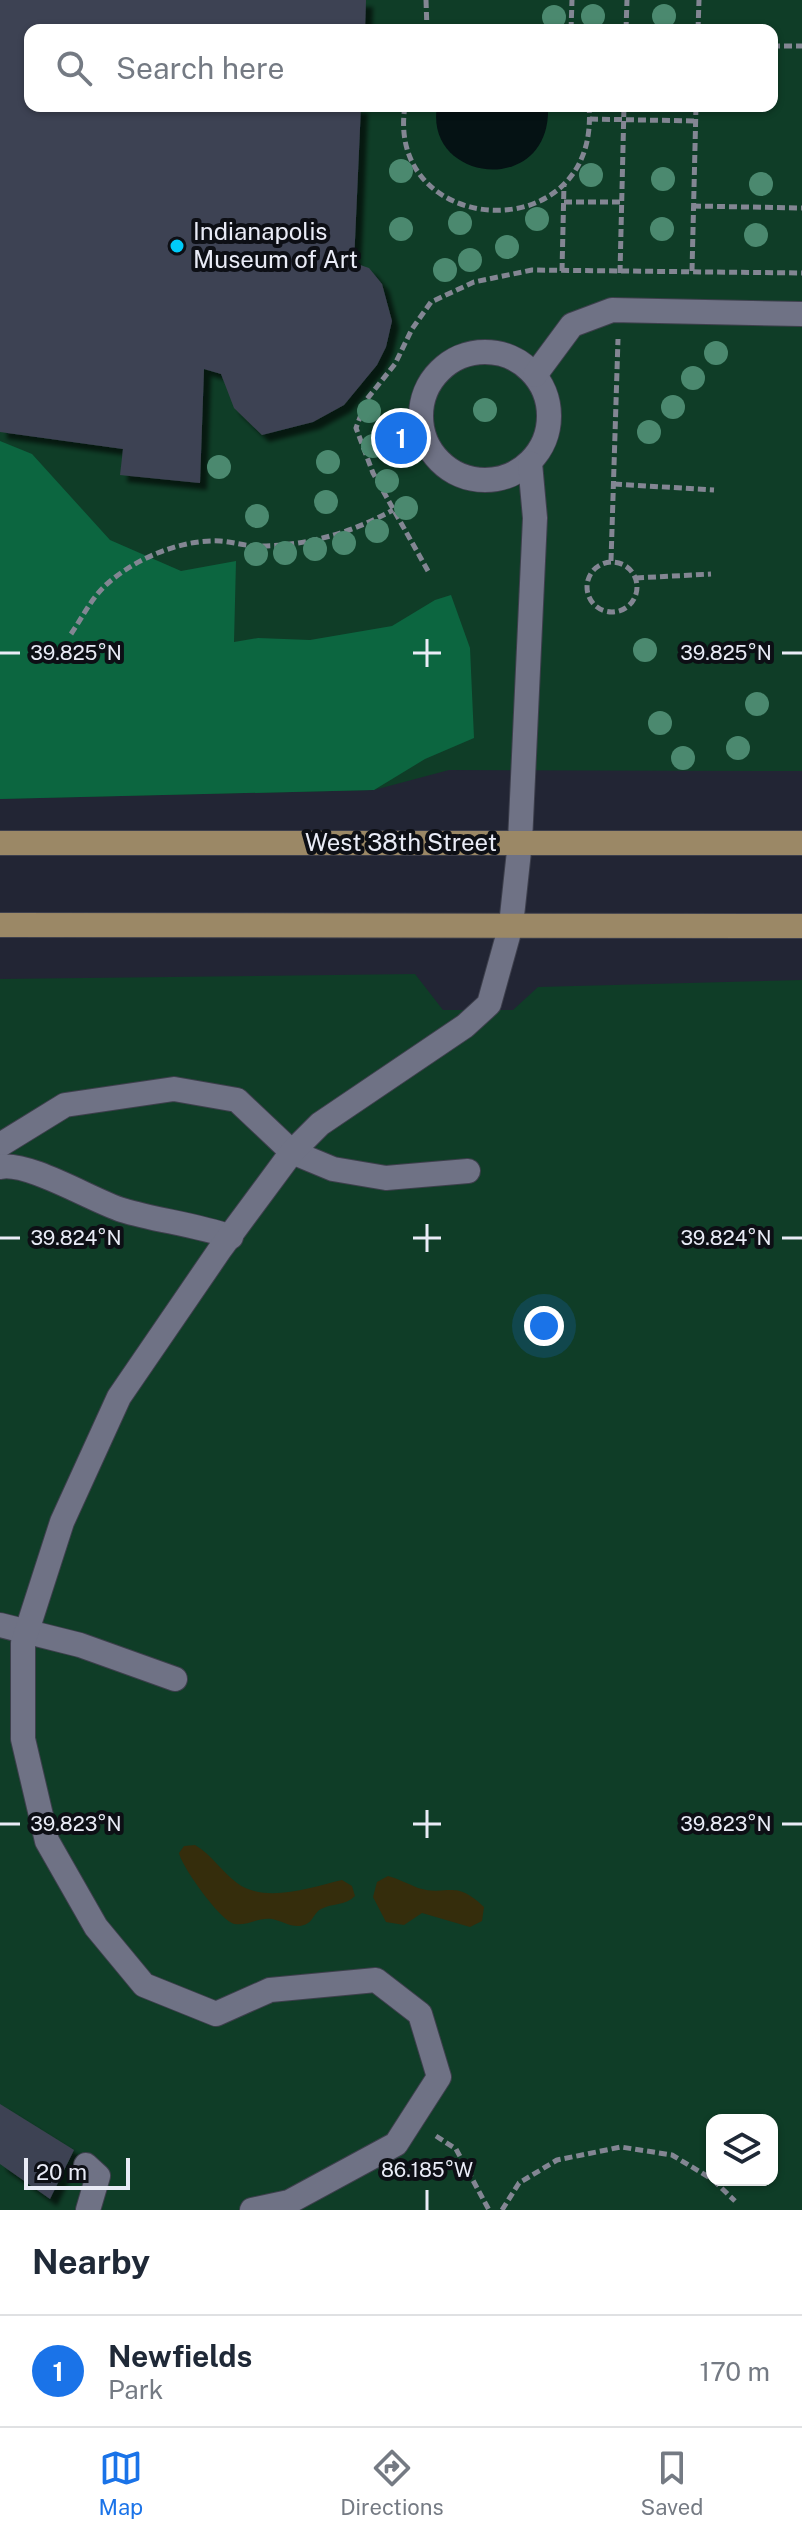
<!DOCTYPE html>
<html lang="en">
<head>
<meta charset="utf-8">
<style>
	body { margin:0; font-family:"Public Sans",sans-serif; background:#f6f6f7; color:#1f2937 }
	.controls { position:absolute; right:24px; bottom:24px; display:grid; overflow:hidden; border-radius:16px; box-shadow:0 2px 6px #0004 }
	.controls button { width:72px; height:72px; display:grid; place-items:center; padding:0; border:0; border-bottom:2px solid #e0e1e3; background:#fff; color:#1f2937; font:40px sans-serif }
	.scale { position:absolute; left:24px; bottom:20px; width:106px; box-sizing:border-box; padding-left:8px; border:4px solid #e9ebf6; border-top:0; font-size:22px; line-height:28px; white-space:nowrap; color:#e9ebf6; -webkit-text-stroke:6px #0d0f15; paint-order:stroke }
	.you { position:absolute; left:544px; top:1326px; width:28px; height:28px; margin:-20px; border:6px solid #fff; border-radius:50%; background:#1a73e8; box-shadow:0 0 0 12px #1a73e833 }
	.badge { display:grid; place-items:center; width:52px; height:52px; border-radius:50%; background:#1a73e8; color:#fff; font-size:26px; font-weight:700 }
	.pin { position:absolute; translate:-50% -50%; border:4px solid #fff; box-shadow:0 2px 8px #0006 }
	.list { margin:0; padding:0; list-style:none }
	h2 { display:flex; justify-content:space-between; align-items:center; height:104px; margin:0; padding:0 32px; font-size:34px }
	h2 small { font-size:26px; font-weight:400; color:#747a83 }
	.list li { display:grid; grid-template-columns:52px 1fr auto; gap:24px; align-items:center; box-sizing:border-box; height:112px; padding:0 32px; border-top:2px solid #e0e1e3 }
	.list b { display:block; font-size:30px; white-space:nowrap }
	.list p { margin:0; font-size:26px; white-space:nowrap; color:#747a83 }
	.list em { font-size:26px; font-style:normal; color:#747a83 }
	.icon { flex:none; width:44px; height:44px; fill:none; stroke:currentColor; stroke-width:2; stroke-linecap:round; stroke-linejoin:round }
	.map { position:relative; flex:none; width:802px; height:2210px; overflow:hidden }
	.search { position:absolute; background:#fff; box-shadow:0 2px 6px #0004; left:24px; right:24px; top:24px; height:88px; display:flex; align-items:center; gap:20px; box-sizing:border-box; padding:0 28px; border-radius:16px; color:#747a83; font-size:30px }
	.sheet { height:216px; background:#fff }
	nav { display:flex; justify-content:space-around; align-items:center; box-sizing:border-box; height:112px; border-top:2px solid #e0e1e3; background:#fff; font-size:22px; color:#747a83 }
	nav a { display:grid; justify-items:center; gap:4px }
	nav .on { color:#1a73e8 }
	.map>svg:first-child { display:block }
	.green { fill:#0f3d27; fill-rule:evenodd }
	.forest { fill:#0c6640 }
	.sand { fill:#352d0c }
	.water { fill:#051214 }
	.building { fill:#3e4252; filter:url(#shadow) }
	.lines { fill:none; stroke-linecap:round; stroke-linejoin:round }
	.minor-casing { stroke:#3d3f4c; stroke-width:26 }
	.major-casing { stroke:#3d3f4c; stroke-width:26 }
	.path { stroke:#838693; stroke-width:5; stroke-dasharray:8 4; stroke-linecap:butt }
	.minor { stroke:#6f7285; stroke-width:24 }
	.major { stroke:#9b8866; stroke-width:24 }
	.tree { fill:#4b896f }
	.ticks { fill:none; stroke:#e9ebf6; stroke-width:3 }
	.poi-dot { fill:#00cbf9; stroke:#0d0f15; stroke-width:3 }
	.labels { text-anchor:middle; stroke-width:8; stroke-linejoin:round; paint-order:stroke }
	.poi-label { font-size:24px; fill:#e9ebf6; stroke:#0d0f15; text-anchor:start }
	.street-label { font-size:24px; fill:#e9ebf6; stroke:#0d0f15 }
	.ticks-label { font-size:20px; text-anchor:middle; fill:#e9ebf6; stroke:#0d0f15; stroke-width:8; stroke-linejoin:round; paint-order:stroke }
</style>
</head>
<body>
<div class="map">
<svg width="802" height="2210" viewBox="0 0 802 2210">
	<defs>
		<filter id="shadow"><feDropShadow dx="7" dy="7" stdDeviation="2" flood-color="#0009"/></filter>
	</defs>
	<rect width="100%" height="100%" fill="#222534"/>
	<g class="green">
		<path d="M 0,0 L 802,0 L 802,771 L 449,770 L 374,790 L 0,799 ZM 30,30 L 772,30 L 772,106 L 30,106 Z"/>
		<path d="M 415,974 L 443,1010 L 513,1010 L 538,987 L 802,980 L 802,2210 L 0,2210 L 0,979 ZM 712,2120 L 772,2120 L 772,2180 L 712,2180 Z"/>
	</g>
	<polygon class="forest" points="0,441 32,454 110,540 181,571 236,561 234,642 258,638 310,640 392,626 435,600 451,595 470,648 474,738 425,759 374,790 0,799"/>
	<g class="sand">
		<path d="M 195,1845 C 212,1855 222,1872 237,1883 C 265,1904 312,1887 342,1880 L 352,1886 L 355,1896 C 345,1906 332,1903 321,1909 C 315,1912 313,1920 308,1923 C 296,1931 283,1921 272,1919 C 259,1917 247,1926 235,1924 C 221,1922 182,1867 179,1853 L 184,1846 Z"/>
		<path d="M 388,1876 C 399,1879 408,1884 418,1888 C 448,1897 454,1878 484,1907 L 482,1921 L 470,1927 L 422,1913 L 404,1925 L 386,1922 L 373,1897 L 377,1882 Z"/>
	</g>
	<path class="water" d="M 437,106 L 548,106 C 552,197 424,184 437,106 Z"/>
	<g class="building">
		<polygon points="0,0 366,0 365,30 30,30 30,106 361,106 354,263 369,268 382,284 392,321 386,347 377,365 344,405 313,422 262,435 234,408 221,374 204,369 200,483 120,475 123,449 0,432"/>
		<polygon points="0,2104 74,2150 50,2199 0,2164"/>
	</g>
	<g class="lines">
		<g class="minor-casing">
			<g id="minor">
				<circle cx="485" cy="416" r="64"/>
				<polyline points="535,375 572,325 612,310 802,314"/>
				<polyline points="0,1145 65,1105 174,1089 237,1100 292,1152 333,1169 386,1178 468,1171"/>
				<path d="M 0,1167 C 28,1161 93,1201 122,1210 C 158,1221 194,1224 231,1237"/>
				<polyline points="0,1625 80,1645 175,1679"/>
				<polyline points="86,2165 98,2176 88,2210"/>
				<polyline points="252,2210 289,2202 396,2144 439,2077 420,2014 376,1980 270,1990 216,2014 144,1985 96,1927 47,1841 23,1739 23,1643 62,1522 119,1397 221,1248 292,1152 320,1124 465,1026 489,1004 511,925 520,842 535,518 530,463"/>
			</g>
		</g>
		<g class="major-casing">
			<g id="major">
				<polyline points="0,843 802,843"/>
				<polyline points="0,925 802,926"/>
			</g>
		</g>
		<g class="path">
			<polyline points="426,0 427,30"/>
			<polyline points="473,30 493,27 520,30"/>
			<polyline points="571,30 572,0"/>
			<polyline points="626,30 627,0"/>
			<polyline points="698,30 699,0"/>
			<polyline points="772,46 802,46"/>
			<path d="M 405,106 C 384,239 601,251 589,106"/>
			<polyline points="590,119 696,121"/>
			<polyline points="564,202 622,202"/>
			<polyline points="693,206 802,208"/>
			<polyline points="562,271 564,184"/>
			<polyline points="692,271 696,106"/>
			<polyline points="620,273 624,106"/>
			<polyline points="614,484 714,490"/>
			<polyline points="611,561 618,339"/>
			<circle cx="612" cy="587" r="25"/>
			<polyline points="428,571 373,473 356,428 367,399 395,364 412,329 431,302 474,282 532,270 802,273"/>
			<polyline points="636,578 711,574"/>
			<path d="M 71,634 C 82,618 92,597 107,584 C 136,558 182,539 220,541 C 233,542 245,546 257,546 C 307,546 351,533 393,510"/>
			<polyline points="436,2136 456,2149 489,2210"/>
			<polyline points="713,2180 735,2201"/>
			<polyline points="502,2210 519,2183 557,2160 621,2147 672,2155 712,2179"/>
		</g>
		<use href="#minor" class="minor"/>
		<use href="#major" class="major"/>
	</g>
	<g class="tree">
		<circle cx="593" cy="16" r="12"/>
		<circle cx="664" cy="16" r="12"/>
		<circle cx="554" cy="17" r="12"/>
		<circle cx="401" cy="171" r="12"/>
		<circle cx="591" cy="175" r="12"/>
		<circle cx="663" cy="179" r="12"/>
		<circle cx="761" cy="184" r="12"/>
		<circle cx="537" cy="219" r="12"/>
		<circle cx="460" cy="223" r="12"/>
		<circle cx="401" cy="229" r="12"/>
		<circle cx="662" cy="229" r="12"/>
		<circle cx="756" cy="235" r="12"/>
		<circle cx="507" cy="247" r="12"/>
		<circle cx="470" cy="260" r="12"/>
		<circle cx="445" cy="270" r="12"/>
		<circle cx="716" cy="353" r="12"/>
		<circle cx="693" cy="378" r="12"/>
		<circle cx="673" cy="407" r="12"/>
		<circle cx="485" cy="410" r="12"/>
		<circle cx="369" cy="411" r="12"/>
		<circle cx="649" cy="432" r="12"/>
		<circle cx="373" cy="446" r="12"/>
		<circle cx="328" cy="462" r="12"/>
		<circle cx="219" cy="467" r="12"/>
		<circle cx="387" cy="481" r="12"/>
		<circle cx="326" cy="502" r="12"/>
		<circle cx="406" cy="508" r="12"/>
		<circle cx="257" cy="516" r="12"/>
		<circle cx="377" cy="531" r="12"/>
		<circle cx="344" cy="543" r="12"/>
		<circle cx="315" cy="549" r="12"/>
		<circle cx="285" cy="553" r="12"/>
		<circle cx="256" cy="554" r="12"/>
		<circle cx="645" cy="650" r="12"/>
		<circle cx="757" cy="704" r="12"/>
		<circle cx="660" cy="723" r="12"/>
		<circle cx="738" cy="748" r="12"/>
		<circle cx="683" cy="758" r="12"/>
	</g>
	<path class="ticks" d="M 427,639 L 427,667M 0,653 L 20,653M 413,653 L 441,653M 782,653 L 802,653M 427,1224 L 427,1252M 0,1238 L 20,1238M 413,1238 L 441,1238M 782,1238 L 802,1238M 427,1810 L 427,1838M 0,1824 L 20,1824M 413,1824 L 441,1824M 782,1824 L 802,1824M 427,2190 L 427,2210"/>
	<circle class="poi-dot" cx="177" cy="246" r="8"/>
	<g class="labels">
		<g class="poi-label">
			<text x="193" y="240">Indianapolis<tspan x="193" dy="28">Museum of Art</tspan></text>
		</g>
		<g class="street-label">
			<text x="401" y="851">West 38th Street</text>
		</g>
	</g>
	<g class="ticks-label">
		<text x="76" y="660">39.825°N</text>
		<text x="726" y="660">39.825°N</text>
		<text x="76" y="1245">39.824°N</text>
		<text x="726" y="1245">39.824°N</text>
		<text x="76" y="1831">39.823°N</text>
		<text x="726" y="1831">39.823°N</text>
		<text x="427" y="2177">86.185°W</text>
	</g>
</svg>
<div class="controls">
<button><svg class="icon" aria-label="layers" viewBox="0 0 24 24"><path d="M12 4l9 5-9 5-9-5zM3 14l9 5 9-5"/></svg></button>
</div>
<div class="scale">20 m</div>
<div class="you"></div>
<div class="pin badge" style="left:401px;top:438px">1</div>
<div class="search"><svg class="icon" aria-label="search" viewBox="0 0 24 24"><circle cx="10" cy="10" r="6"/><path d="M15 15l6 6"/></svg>Search here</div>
</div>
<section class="sheet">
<h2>Nearby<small></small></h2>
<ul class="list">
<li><span class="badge">1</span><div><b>Newfields</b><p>Park</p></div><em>170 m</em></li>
</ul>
</section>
<nav>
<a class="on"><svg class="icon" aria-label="map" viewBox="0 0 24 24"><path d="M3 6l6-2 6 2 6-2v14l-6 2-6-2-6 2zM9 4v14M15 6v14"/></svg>Map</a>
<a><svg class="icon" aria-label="directions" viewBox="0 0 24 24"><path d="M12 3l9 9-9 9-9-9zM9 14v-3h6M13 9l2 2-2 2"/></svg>Directions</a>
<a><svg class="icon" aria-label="saved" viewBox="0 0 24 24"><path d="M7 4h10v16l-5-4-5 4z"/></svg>Saved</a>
</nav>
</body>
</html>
